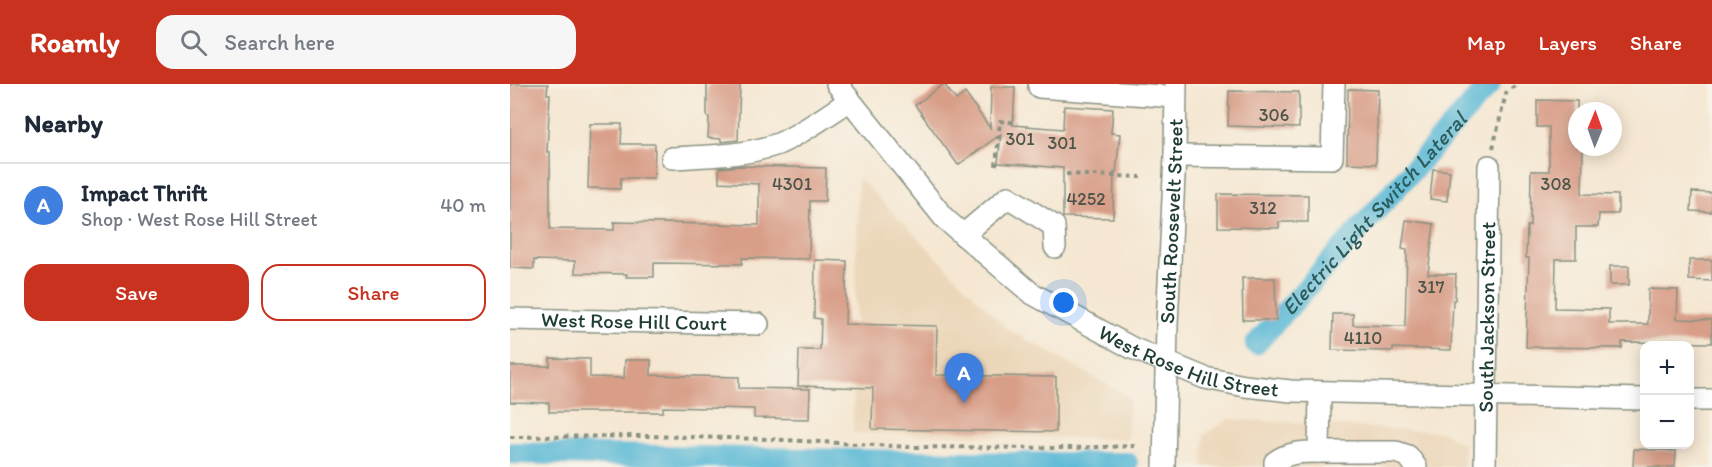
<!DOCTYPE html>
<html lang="en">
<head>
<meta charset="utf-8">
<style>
	body { margin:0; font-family:Itim,sans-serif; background:#f6f6f7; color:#1f2937 }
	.controls { position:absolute; right:18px; bottom:18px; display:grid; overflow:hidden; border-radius:12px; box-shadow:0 3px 15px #0003 }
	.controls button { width:54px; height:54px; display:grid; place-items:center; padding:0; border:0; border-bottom:2px solid #e0e1e3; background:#fff; color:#1f2937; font:30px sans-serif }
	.compass { position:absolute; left:1058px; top:18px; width:54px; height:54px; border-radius:50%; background:#fff; box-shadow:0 3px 15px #0003; rotate:1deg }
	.you { position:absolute; left:554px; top:219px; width:21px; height:21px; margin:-15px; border:4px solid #fff; border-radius:50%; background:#1a73e8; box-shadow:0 0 0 9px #1a73e833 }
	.badge { display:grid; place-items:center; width:39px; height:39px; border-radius:50%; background:#c8321e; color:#fff; font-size:20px; font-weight:700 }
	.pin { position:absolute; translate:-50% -50px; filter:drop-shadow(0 2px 3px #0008) }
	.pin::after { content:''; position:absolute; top:32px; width:21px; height:18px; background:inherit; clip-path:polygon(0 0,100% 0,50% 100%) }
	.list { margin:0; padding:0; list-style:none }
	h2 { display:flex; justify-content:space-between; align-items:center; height:78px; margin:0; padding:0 24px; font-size:26px }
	h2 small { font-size:20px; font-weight:400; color:#747a83 }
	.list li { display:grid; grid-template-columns:39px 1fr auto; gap:18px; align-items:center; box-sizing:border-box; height:84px; padding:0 24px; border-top:2px solid #e0e1e3 }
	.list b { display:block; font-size:22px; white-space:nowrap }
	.list p { margin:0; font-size:20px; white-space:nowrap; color:#747a83 }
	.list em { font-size:20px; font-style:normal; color:#747a83 }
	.actions { display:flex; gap:12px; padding:18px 24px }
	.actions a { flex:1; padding:14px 0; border:2px solid #c8321e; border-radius:18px; text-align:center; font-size:21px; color:#c8321e }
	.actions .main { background:#c8321e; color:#fff }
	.icon { flex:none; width:33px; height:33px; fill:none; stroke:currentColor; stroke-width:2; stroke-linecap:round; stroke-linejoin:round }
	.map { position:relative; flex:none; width:1202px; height:383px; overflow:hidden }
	header { display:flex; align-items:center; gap:36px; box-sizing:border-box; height:84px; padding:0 30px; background:#c8321e; color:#fff }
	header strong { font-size:28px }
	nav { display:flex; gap:33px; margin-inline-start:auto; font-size:21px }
	.search { width:420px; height:54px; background:#f6f6f7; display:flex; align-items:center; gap:15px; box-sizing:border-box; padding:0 21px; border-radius:18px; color:#747a83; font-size:22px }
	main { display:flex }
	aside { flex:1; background:#fff }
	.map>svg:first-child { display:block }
	.built { fill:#ecd7ba }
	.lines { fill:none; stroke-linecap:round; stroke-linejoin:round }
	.canal { stroke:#57b7d5; stroke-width:22 }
	.building { fill:#d89e88 }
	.minor-casing { stroke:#8a9283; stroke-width:24 }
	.path { stroke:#8a9283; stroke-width:4; stroke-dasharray:4.5 4.5; stroke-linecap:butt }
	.minor { stroke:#fff; stroke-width:21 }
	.labels { text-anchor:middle; stroke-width:6; stroke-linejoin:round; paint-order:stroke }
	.number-label { font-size:18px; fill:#4d5549 }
	.street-label { font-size:21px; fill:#1f3d34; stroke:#f7f3e8 }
	.water-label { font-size:22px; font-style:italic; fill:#2d5c5c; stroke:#f7f3e8 }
</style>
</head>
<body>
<header>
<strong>Roamly</strong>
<div class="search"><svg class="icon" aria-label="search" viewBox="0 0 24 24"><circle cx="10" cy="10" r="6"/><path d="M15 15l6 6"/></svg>Search here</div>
<nav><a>Map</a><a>Layers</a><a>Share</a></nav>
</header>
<main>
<aside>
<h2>Nearby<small></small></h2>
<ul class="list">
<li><span class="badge" style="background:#3f7fe0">A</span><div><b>Impact Thrift</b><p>Shop · West Rose Hill Street</p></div><em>40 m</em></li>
</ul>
<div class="actions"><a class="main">Save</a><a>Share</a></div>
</aside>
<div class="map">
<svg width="1202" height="383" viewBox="0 0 1202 383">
	<rect width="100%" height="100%" fill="#f7f3e8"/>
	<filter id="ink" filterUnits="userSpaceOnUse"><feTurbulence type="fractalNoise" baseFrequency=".0167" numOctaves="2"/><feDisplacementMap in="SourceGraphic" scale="12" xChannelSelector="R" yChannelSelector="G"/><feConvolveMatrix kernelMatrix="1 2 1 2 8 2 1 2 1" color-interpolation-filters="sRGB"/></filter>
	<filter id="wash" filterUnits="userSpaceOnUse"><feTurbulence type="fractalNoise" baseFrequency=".008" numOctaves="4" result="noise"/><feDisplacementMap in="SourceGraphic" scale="24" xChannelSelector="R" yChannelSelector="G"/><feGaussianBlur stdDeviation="1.35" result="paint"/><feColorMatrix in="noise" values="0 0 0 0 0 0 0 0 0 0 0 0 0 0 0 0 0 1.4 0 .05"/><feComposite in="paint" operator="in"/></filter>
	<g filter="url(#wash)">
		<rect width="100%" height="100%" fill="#f5e7d2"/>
		<g class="built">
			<polygon points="348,93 496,244 619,313 618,355 343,349"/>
			<polygon points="719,335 933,348 954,361 953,383 693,383 694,351"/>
		</g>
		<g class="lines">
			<g class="canal">
				<path id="s1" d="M 746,260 L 980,0"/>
				<polyline points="0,369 502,379 617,379"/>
			</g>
		</g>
		<g id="blocks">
			<g class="building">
				<polygon points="0,0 38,0 37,10 40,10 37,68 40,68 40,145 104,146 104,138 249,141 249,100 209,98 209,84 230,82 316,84 315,117 300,117 299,175 232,174 232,180 144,179 144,193 116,193 117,190 65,189 65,177 24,176 24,185 0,184"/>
				<polygon points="197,0 230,0 228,56 211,58 211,55 198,54 199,33 197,33"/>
				<polygon points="434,0 446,16 455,9 480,44 481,3 505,3 503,41 553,45 554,22 603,25 601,49 610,50 606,88 604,88 603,134 553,133 553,84 488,79 491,50 448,81 405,21"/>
				<polygon points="838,5 868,6 866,80 837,79"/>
				<polygon points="719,7 789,8 789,44 718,42"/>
				<polygon points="1027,16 1067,17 1067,63 1073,63 1072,110 1108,111 1108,130 1089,130 1088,143 1066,143 1066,175 1046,175 1045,224 1099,225 1099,240 1138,240 1138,205 1168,206 1167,235 1202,236 1202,259 1112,258 1112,264 1016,263 1019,174 1016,174 1017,142 1020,142 1021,87 1039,87 1039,43 1027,43"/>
				<polygon points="80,40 112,40 111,60 145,60 144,94 111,94 110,105 78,104"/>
				<polygon points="923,85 940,87 937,117 920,115"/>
				<polygon points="1182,108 1202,109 1202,128 1181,127"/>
				<polygon points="708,110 798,111 798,138 769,138 769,144 708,143"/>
				<polygon points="896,136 924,140 918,190 946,190 945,216 943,216 941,266 883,264 883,267 822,266 823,230 843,230 843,241 895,242 897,166 892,165"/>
				<polygon points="305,176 337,177 335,240 427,242 426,291 546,293 546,348 362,345 363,304 288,302 289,266 310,266 311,235 304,234"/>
				<polygon points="1179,176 1202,176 1202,197 1179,196"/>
				<rect x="1100" y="182" width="19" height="19"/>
				<polygon points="732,194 765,194 766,236 733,236"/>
				<polygon points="40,274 80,275 80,293 114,294 115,276 141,276 141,291 229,293 229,304 300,305 299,335 244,334 244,325 153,323 153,328 39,328 39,319 0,318 0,282 40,282"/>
				<polygon points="1124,365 1166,367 1165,383 1123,383"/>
			</g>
		</g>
	</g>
	<g filter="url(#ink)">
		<use href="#blocks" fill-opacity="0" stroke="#8a9283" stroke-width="1.5"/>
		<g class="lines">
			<g class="minor-casing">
				<g id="minor">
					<path id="s2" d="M 327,0 L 435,135 L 521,209 L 622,264 L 695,294 L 735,302 L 781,307 L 1134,315"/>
					<polyline points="529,3 665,13"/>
					<polyline points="665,72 822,74 824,0"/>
					<path d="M 162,74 C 198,72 234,72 268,60 C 290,51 319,30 339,17"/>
					<polyline points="453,151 498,113 544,142 545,163"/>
					<path id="s3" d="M 0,235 L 248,240"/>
					<polyline points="1180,316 1202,316"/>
					<polyline points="809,368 886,368 898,372 906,383"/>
					<path id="s4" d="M 654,383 L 657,241 L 665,72 L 666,0"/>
					<path d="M 765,383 L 765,378 C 777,368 794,368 809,368 L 810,308"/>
					<path id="s5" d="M 975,383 L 979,82"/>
				</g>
			</g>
			<g class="path">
				<polyline points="983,64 996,9 1007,0"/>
				<polyline points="486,82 490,37 508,39"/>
				<polyline points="556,90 631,93"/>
				<polyline points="0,353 138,352 257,355 399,363 559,364 625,362"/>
			</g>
			<use href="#minor" class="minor"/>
		</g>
	</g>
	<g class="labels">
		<g class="number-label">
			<text x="764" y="37">306</text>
			<text x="510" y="61">301</text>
			<text x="552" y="65">301</text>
			<text x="282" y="106">4301</text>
			<text x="1046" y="106">308</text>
			<text x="576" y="121">4252</text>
			<text x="753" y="130">312</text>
			<text x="921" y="209">317</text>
			<text x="853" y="260">4110</text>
		</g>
		<g class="street-label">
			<text dy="7" stroke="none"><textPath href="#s4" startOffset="246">South Roosevelt Street</textPath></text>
			<text dy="7" stroke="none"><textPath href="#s5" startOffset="150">South Jackson Street</textPath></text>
			<text dy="7" stroke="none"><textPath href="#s3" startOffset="124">West Rose Hill Court</textPath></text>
			<text dy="7" stroke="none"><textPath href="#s2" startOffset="460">West Rose Hill Street</textPath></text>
		</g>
		<g class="water-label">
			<text dy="8" stroke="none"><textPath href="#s1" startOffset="176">Electric Light Switch Lateral</textPath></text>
		</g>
	</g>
</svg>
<div class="controls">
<button>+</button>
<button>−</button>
</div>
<svg class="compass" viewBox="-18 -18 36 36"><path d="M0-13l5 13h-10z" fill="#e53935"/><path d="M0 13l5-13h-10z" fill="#747a83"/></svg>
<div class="you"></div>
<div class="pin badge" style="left:454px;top:319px;background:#3f7fe0">A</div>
</div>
</main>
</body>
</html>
